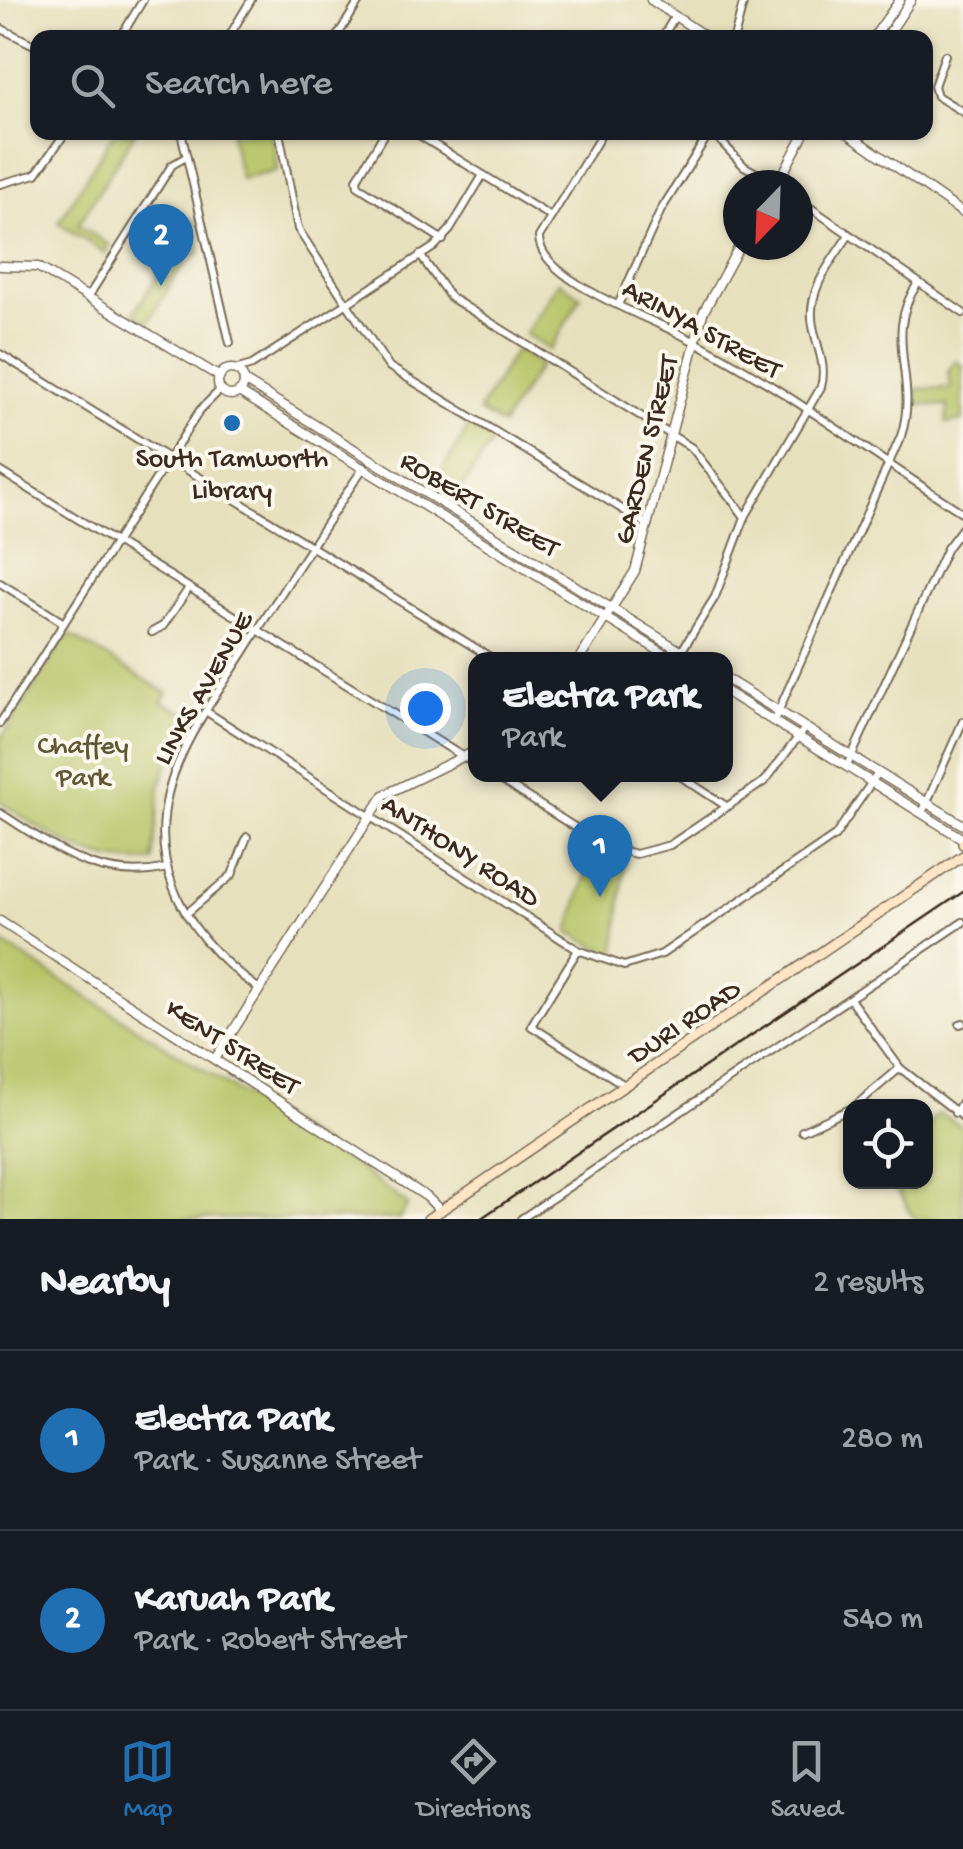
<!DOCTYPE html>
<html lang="en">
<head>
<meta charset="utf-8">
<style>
	body { margin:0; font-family:"Gochi Hand",sans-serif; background:#20242c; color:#f1f3f6 }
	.controls { position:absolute; right:30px; bottom:30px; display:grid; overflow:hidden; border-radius:20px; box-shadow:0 2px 8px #0004 }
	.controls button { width:90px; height:90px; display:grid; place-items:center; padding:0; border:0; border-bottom:2px solid #363941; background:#171b24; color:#f1f3f6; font:50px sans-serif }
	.compass { position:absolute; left:723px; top:170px; width:90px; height:90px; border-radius:50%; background:#171b24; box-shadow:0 2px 8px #0004; rotate:203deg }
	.you { position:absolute; left:425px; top:708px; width:35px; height:35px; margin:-25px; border:8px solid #fff; border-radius:50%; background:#1a73e8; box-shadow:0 0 0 15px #1a73e833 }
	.badge { display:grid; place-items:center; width:65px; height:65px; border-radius:50%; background:#1f6fb2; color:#fff; font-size:32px; font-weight:700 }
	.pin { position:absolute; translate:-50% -82px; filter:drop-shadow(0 2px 5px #0008) }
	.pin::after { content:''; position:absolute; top:52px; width:35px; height:30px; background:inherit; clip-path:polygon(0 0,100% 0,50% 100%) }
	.popup { position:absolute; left:468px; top:652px; width:265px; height:130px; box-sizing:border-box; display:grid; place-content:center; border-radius:20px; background:#171b24; filter:drop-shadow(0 2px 8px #0005); font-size:32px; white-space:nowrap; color:#9ea1a6 }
	.popup b { font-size:38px; color:#f1f3f6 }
	.popup::after { content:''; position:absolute; left:50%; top:100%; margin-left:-20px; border:20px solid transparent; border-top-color:#171b24 }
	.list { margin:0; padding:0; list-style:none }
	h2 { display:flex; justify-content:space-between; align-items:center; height:130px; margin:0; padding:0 40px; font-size:42px }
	h2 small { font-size:32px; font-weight:400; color:#9ea1a6 }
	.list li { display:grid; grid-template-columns:65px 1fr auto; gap:30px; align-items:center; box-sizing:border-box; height:180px; padding:0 40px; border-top:2px solid #363941 }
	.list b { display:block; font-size:38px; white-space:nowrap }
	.list p { margin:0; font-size:32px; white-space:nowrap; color:#9ea1a6 }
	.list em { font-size:32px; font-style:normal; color:#9ea1a6 }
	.icon { flex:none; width:55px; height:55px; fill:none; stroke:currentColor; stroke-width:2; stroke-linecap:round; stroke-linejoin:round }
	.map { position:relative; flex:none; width:963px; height:1219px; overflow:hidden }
	.search { position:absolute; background:#171b24; box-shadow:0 2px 8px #0004; left:30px; right:30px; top:30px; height:110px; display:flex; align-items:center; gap:25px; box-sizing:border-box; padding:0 35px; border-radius:20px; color:#9ea1a6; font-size:38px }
	.sheet { height:490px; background:#171b24 }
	nav { display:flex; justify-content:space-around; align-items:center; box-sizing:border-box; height:140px; border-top:2px solid #363941; background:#171b24; font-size:28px; color:#9ea1a6 }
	nav a { display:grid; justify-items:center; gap:5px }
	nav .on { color:#1f6fb2 }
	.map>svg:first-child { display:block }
	.green { fill:#b7c568; stroke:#797843; stroke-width:2.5 }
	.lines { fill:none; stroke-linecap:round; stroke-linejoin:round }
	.minor-casing { stroke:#776a56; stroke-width:10 }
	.tertiary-casing { stroke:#776a56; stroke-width:11 }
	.secondary-casing { stroke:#776a56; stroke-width:12 }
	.minor { stroke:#fff; stroke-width:6 }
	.tertiary { stroke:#fff; stroke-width:8 }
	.secondary { stroke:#fde5c5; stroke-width:9 }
	.rail { stroke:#3b2a1e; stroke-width:2.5 }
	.poi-dot { fill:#1f6fb2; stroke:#fbf7ec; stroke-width:4 }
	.labels { text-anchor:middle; stroke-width:8; stroke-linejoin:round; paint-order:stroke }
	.street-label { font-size:28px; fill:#3b2a1e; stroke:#fbf7ec }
	.poi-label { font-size:28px; fill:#3b2a1e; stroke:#fbf7ec }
	.park-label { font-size:28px; fill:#605834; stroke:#fbf7ec }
</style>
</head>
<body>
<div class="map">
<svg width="963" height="1219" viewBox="0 0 963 1219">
	<rect width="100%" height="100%" fill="#fbf7ec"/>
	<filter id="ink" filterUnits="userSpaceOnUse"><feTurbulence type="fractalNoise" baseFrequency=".01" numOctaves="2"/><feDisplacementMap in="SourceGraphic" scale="20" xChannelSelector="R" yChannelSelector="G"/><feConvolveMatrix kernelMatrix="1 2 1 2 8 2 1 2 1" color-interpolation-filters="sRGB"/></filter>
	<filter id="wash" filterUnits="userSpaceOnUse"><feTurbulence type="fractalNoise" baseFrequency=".0048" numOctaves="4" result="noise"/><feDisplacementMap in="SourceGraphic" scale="40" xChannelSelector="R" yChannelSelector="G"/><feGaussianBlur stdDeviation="2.25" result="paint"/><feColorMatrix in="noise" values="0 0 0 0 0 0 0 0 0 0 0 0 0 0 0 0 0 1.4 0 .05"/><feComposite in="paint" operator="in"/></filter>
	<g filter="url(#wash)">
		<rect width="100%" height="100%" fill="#e6e0bd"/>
		<g class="green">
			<polygon points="114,132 135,133 78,225 109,245 105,253 58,223"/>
			<polygon points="230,133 273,133 277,171 241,179"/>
			<polygon points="194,220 201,253 187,258 148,323 133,314"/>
			<polygon points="559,281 581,297 550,350 525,334"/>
			<polygon points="516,349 540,365 502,425 479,411"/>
			<polygon points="956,361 963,366 963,421 946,423 948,406 917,404 917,389 951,388 949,370"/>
			<polygon points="469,426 493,441 454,500 432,487"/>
			<path d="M 68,634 L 167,693 L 162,702 L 194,717 L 171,753 L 160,786 L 153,861 C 90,867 51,835 0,802 L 0,740 Z"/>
			<polygon points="593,851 625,862 615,956 569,932"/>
			<polygon points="0,942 356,1166 408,1205 399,1219 0,1219"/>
			<polygon points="938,1113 963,1127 963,1219 915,1219 892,1182 926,1182 926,1129"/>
		</g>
	</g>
	<g filter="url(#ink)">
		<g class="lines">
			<g class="minor-casing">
				<g id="minor">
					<polyline points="0,28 38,47"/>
					<polyline points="120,38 143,0"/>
					<polyline points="228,38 251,0"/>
					<polyline points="336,38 360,0"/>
					<polyline points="662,38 675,16"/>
					<polyline points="734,38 744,0"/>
					<polyline points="945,55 934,86 937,96 963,112"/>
					<polyline points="181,132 230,343"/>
					<polyline points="279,132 298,229 388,366 648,525"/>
					<polyline points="385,132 357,179 358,186 443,240"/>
					<polyline points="414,132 551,217"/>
					<path d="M 603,132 L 539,237 C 539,277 634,312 665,327 C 770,376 865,451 963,513"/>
					<polyline points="712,132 744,166 778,185"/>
					<polyline points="0,184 36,174 66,132"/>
					<polyline points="798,199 963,313"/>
					<polyline points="420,255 450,297 692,448 745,517"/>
					<polyline points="88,297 172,165 186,157"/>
					<polyline points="618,305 661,210 710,132"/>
					<polyline points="0,354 495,660"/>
					<polyline points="235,370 252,365 434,247 450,230 483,175"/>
					<polyline points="0,471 475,764"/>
					<polyline points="0,583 64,623"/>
					<polyline points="152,632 163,626 189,588"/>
					<path d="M 676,660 L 715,597 L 745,517 L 821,387 C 827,365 817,348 813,326 C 806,291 831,262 849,235"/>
					<polyline points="207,712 578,950 624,966 662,954 835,836 878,773"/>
					<path d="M 774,721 L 901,436 C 920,378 881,337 918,283"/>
					<polyline points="0,723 200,410 221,389"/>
					<polyline points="847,766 947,548 963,527"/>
					<polyline points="491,774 606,847 636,854 670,845 765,781 805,728"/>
					<polyline points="677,774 726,806"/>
					<path d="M 0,813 C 54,847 100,884 167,868"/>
					<polyline points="922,813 963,721"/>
					<polyline points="186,914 232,875 247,837"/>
					<polyline points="578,950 531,1026 626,1086"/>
					<path d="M 259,989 C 177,930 136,851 183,752 C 200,715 226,681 247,647 C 285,587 324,526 364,467"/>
					<polyline points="850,999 900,1068 963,1117"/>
					<polyline points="960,1024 963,1023"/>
					<polyline points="855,1106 900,1068"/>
					<polyline points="955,1113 963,1100"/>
					<polyline points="802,1131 850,1109"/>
					<polyline points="521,1219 963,922"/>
				</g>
			</g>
			<g class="tertiary-casing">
				<g id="tertiary">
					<polyline points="651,0 708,38"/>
					<polyline points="873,38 900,0"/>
					<polyline points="886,38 911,0"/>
					<polyline points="846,132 963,213"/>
					<polyline points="777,185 805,132"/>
					<polyline points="0,266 38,267 220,377"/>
					<circle cx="231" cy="382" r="13"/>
					<polyline points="244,381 695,660"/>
					<polyline points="239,392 674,660"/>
					<polyline points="579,660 635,571 703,313 740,245"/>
					<polyline points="725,678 963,825"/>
					<polyline points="725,691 963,839"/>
					<polyline points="0,921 427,1197 441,1211"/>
					<polyline points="215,1059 384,795 475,751"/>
				</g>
			</g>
			<g class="secondary-casing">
				<g id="secondary">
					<polyline points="963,843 963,844"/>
					<polyline points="428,1219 963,856"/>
				</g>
			</g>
			<use href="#minor" class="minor"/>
			<use href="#tertiary" class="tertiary"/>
			<use href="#secondary" class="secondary"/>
			<polyline class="rail" points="480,1219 963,892"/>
		</g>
	</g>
	<circle class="poi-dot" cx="232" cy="423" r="10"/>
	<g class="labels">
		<g class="street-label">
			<text transform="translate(703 327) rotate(29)" y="10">ARINYA STREET</text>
			<text transform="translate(644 449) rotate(-76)" y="10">GARDEN STREET</text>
			<text transform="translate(481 502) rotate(31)" y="10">ROBERT STREET</text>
			<text transform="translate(201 687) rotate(-60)" y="10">LINKS AVENUE</text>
			<text transform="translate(462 849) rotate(33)" y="10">ANTHONY ROAD</text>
			<text transform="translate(683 1020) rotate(-34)" y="10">DURI ROAD</text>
			<text transform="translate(234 1045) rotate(33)" y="10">KENT STREET</text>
		</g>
		<g class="poi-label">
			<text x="232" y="466">South Tamworth<tspan x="232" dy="32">Library</tspan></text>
		</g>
		<g class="park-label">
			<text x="83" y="753">Chaffey<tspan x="83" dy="32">Park</tspan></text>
		</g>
	</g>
</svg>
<div class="controls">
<button><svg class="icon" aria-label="locate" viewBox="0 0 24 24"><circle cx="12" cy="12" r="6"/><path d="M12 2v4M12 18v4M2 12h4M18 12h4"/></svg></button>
</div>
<svg class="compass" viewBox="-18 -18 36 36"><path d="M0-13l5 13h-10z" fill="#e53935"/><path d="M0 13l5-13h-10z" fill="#9ea1a6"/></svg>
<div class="you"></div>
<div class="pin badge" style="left:600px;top:897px">1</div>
<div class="popup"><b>Electra Park</b>Park</div>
<div class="pin badge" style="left:161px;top:286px">2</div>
<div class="search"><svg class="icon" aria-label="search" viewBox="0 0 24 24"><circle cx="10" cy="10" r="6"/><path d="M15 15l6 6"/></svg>Search here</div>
</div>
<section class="sheet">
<h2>Nearby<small>2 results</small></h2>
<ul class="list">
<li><span class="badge">1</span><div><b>Electra Park</b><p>Park · Susanne Street</p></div><em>280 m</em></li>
<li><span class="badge">2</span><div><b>Karuah Park</b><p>Park · Robert Street</p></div><em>540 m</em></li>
</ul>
</section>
<nav>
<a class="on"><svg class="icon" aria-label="map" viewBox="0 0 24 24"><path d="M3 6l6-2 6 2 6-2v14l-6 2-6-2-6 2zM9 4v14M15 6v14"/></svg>Map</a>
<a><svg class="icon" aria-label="directions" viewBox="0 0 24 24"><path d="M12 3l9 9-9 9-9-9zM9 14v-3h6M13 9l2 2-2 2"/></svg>Directions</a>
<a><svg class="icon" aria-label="saved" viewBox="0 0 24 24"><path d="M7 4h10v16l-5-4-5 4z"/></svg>Saved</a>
</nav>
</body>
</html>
